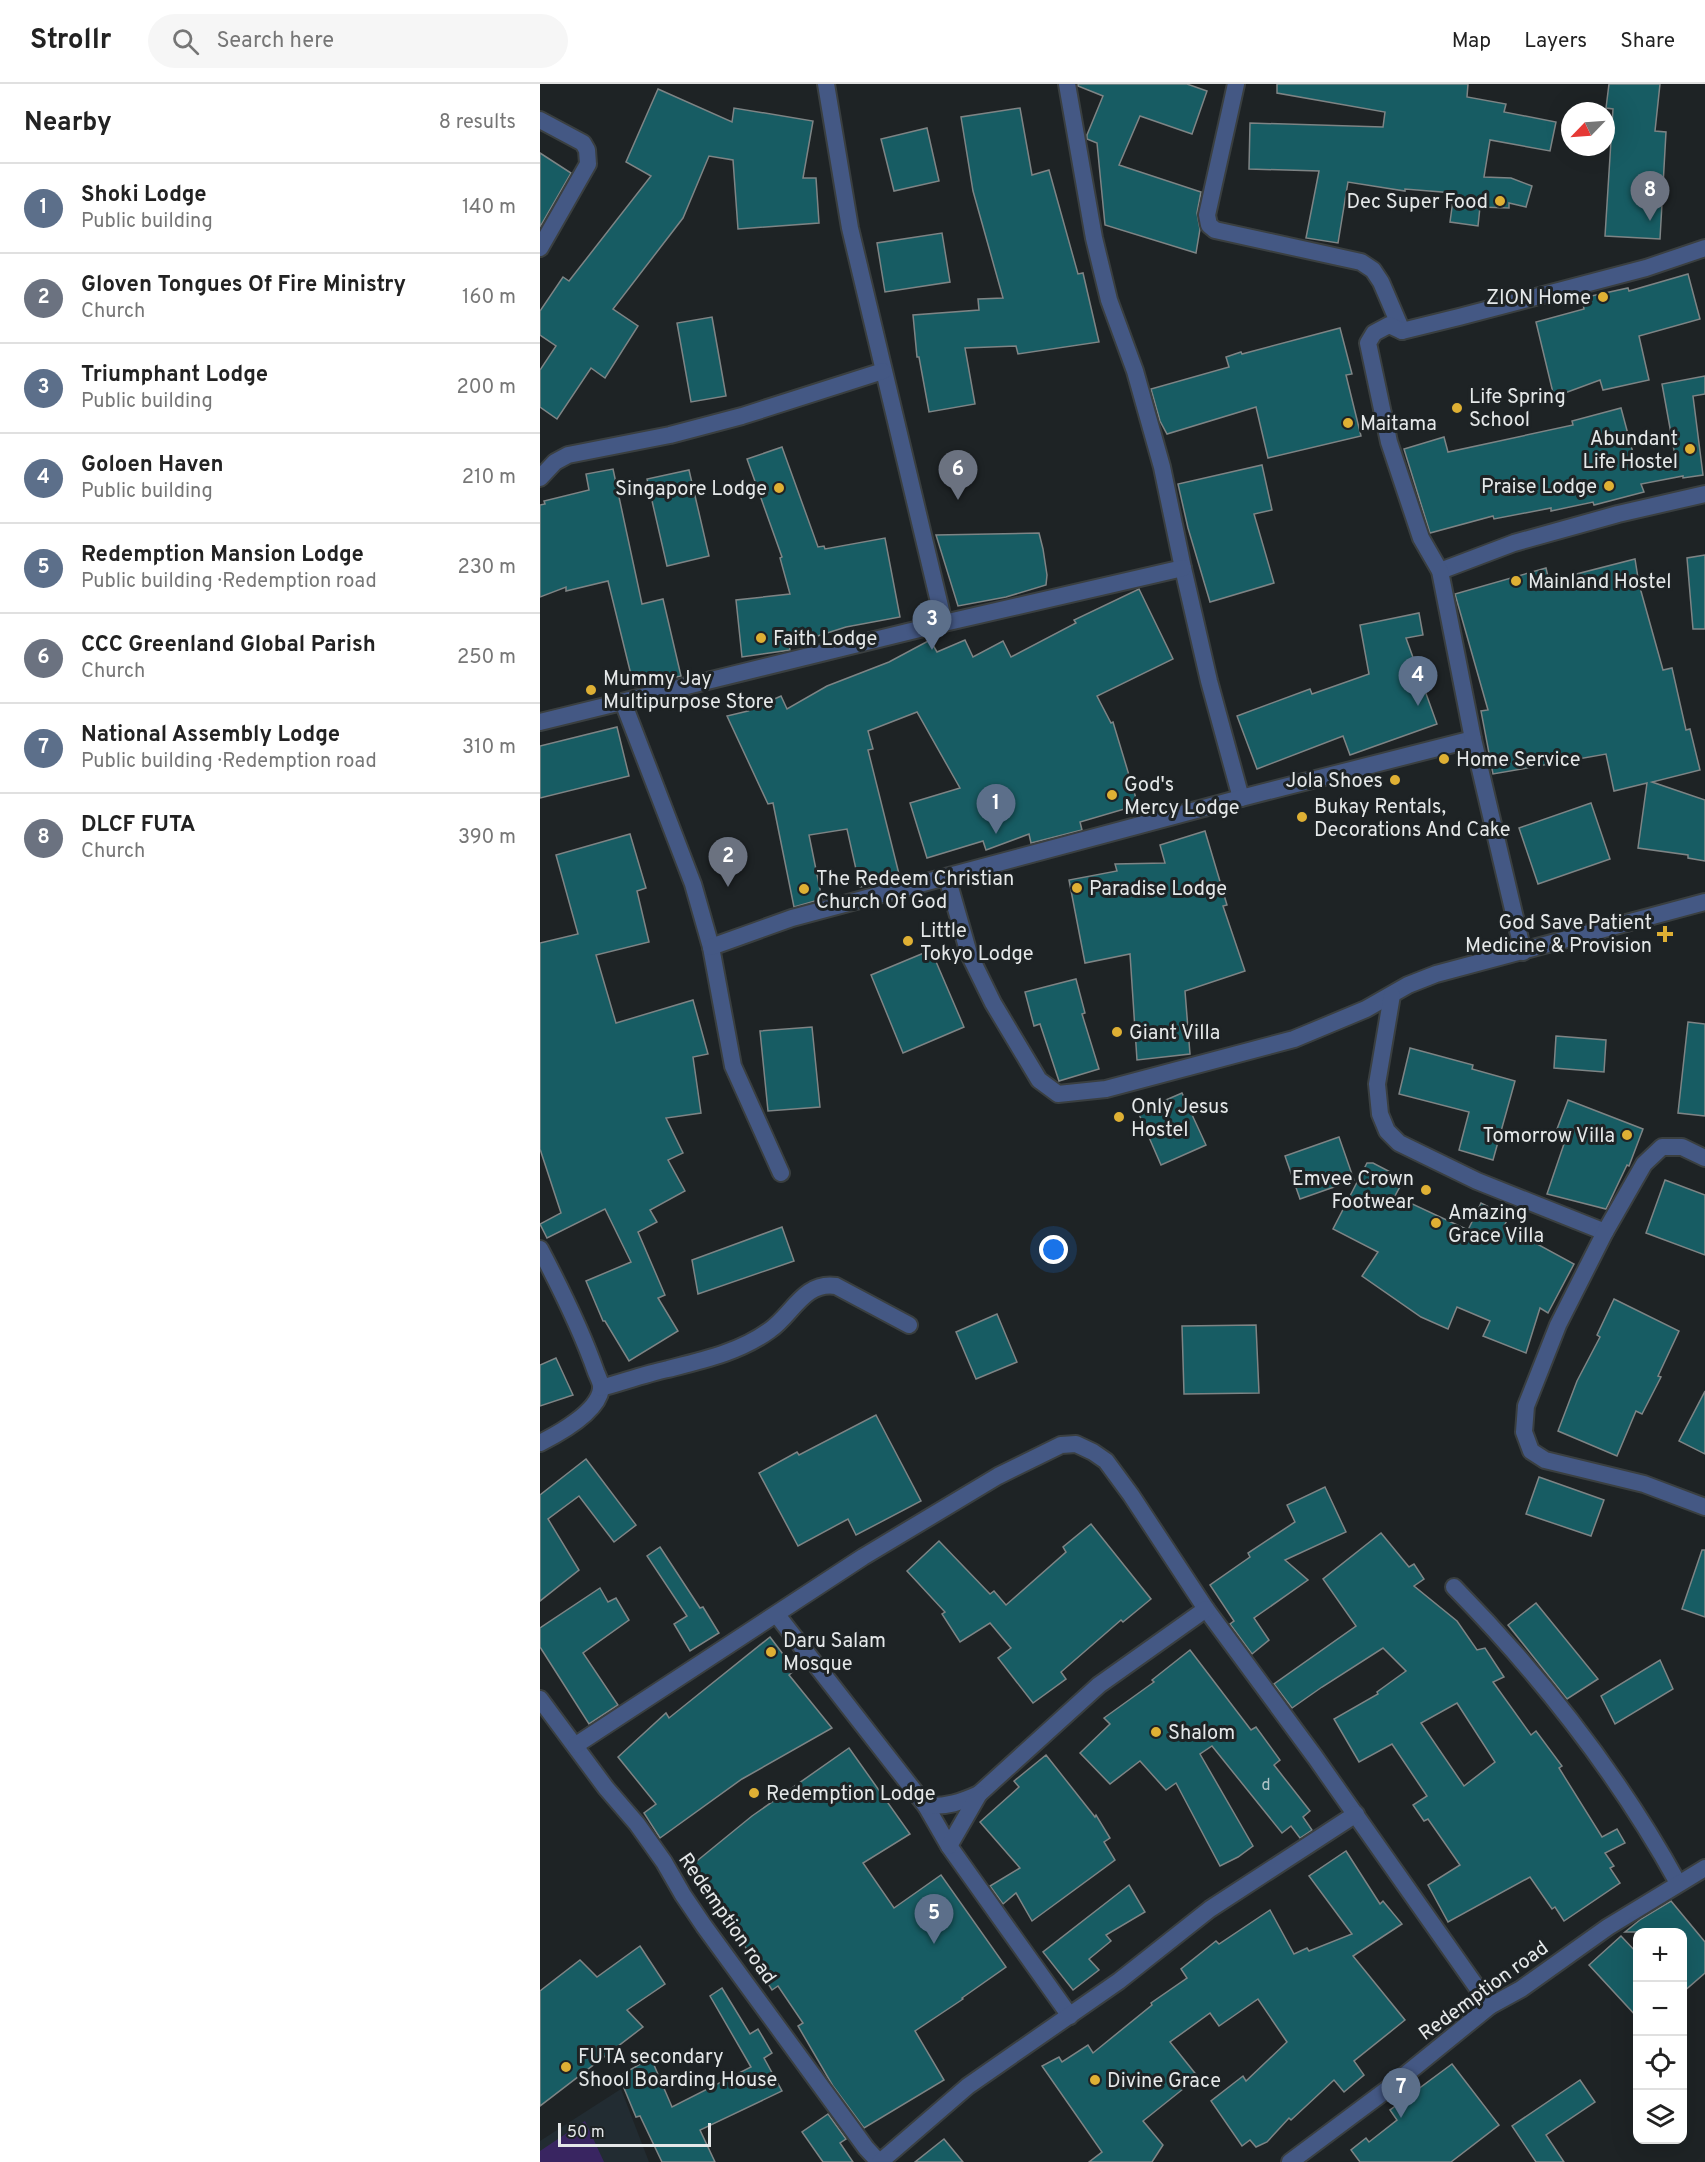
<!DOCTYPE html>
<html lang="en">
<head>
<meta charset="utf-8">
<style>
	body { margin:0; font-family:Overpass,sans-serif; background:#f6f6f6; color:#222 }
	.controls { position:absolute; right:18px; bottom:18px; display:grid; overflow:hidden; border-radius:12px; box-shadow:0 6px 24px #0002 }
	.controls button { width:54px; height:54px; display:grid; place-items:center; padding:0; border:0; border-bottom:2px solid #e0e0e0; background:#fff; color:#222; font:30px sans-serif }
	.compass { position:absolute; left:1021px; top:18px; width:54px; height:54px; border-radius:50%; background:#fff; box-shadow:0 6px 24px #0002; rotate:245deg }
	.scale { position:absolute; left:18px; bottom:15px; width:153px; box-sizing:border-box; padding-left:6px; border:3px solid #e5e8e9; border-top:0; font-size:16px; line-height:21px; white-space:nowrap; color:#e5e8e9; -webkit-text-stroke:4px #1e2325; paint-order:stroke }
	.you { position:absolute; left:514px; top:1166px; width:21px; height:21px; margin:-15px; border:4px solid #fff; border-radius:50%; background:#1a73e8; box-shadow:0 0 0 9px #1a73e833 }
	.badge { display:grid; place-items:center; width:39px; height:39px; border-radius:50%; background:#b45309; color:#fff; font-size:20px; font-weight:700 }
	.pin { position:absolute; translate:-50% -50px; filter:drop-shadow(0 2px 3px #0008) }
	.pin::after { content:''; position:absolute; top:32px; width:21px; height:18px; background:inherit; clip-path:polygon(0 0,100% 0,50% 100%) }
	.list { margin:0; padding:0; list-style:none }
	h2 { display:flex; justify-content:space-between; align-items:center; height:78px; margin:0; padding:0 24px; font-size:26px }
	h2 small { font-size:20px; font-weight:400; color:#767676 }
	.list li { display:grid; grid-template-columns:39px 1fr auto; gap:18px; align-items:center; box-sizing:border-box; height:90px; padding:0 24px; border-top:2px solid #e0e0e0 }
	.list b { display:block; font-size:22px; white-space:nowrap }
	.list p { margin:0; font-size:20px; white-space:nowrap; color:#767676 }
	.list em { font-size:20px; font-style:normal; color:#767676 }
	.icon { flex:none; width:33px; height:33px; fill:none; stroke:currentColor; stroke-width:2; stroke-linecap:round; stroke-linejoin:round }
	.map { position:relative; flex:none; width:1165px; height:2078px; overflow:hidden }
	header { display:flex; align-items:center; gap:36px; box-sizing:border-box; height:84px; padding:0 30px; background:#fff; border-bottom:2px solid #e0e0e0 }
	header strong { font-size:28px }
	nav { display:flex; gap:33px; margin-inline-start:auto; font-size:21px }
	.search { width:420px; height:54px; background:#f6f6f6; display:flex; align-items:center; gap:15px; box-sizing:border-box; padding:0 21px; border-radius:33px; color:#767676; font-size:22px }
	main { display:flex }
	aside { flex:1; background:#fff }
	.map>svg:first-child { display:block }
	.built { fill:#222c32 }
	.green { fill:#392561 }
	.building { fill:#175c63; stroke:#7e8485; stroke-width:1.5; fill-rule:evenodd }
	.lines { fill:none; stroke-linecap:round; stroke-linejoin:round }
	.street-casing { stroke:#3a3f40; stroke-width:20 }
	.street { stroke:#445884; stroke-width:16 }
	.poi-dot { fill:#dfb034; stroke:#1e2325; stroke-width:2 }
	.labels { text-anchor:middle; stroke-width:6; stroke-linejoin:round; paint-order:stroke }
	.number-label { font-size:16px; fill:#b2c5c8 }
	.poi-label { font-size:20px; fill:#e5e8e9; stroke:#1e2325; text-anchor:start }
	.street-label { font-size:20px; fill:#e5e8e9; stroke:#1e2325 }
</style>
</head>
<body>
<header>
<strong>Strollr</strong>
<div class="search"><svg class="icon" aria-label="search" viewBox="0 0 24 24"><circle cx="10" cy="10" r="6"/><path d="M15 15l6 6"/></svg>Search here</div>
<nav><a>Map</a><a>Layers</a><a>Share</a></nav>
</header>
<main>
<aside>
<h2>Nearby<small>8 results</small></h2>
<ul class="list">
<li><span class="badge" style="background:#5c6f8a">1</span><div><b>Shoki Lodge</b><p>Public building</p></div><em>140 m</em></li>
<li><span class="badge" style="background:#6b7280">2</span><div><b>Gloven Tongues Of Fire Ministry</b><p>Church</p></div><em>160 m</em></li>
<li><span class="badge" style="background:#5c6f8a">3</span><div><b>Triumphant Lodge</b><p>Public building</p></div><em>200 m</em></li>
<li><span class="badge" style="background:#5c6f8a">4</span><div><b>Goloen Haven</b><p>Public building</p></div><em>210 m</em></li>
<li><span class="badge" style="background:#5c6f8a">5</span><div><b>Redemption Mansion Lodge</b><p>Public building · Redemption road</p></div><em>230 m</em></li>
<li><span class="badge" style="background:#6b7280">6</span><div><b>CCC Greenland Global Parish</b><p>Church</p></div><em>250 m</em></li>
<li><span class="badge" style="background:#5c6f8a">7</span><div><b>National Assembly Lodge</b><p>Public building · Redemption road</p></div><em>310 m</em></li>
<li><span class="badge" style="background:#6b7280">8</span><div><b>DLCF FUTA</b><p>Church</p></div><em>390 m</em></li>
</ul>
</aside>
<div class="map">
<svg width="1165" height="2078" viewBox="0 0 1165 2078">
	<rect width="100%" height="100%" fill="#1e2325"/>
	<polygon class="built" points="81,2005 109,2078 0,2078 0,2057"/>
	<polygon class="green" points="45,2037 64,2078 0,2078 0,2067"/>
	<g class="building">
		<polygon points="538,0 647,0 667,7 652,50 600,32 579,81 661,108 657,129 660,145 656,169 565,141 557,59 547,55 547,51 563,12 538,2"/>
		<polygon points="737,0 928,0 927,13 966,20 964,28 1016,38 1010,67 950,56 944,93 971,94 992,102 986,123 969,119 969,124 940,123 938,142 910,138 914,109 865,105 865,107 808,98 798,159 766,154 779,87 709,85 710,39 843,43 845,28 737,9"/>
		<polygon points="1069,0 1120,0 1115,47 1126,48 1120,155 1065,152 1073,25 1066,24"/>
		<polygon points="118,5 192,38 194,24 273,37 263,94 276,94 279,139 198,145 193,76 169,72 143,134 73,225 98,242 65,294 51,284 17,335 0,323 0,286 16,262 0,251 0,227 23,193 29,197 111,92 86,78"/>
		<polygon points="480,24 492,91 509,86 538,190 543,189 559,258 478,270 476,262 425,264 435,320 389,328 379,273 377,273 373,231 439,226 438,215 463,214 433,107 421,33"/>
		<polygon points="387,44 399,97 354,107 341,55"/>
		<polygon points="0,69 31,89 0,143"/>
		<polygon points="402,149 410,198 345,208 337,159"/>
		<polygon points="1148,190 1160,235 1099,252 1109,296 1063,306 1060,296 1014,313 996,238 1044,225 1042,214 1088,204 1089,207"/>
		<polygon points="172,233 186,312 151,318 137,239"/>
		<polygon points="800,244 812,290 806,291 821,352 728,374 716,323 627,350 620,337 611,305 689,283 686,273 701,268 702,270"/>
		<polygon points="1165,292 1165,310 1153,312 1163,391 1143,394 1143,392 1101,400 1104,408 1054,421 1053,418 1011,427 1011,424 954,435 953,432 890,449 864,365 904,353 908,368 1033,341 1032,337 1081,324 1097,384 1136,377 1122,300"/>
		<polygon points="242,363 278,463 284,462 285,465 345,454 360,533 306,543 249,561 250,566 202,573 196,516 250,510 240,474 242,473 207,375"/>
		<polygon points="722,381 732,426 714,430 734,499 670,518 648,444 638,400"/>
		<polygon points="73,385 102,520 123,515 141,592 94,603 68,497 26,507 26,503 0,513 0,421 5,420 4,417 49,406 46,390"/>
		<polygon points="149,386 169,472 127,482 107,395"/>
		<polygon points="499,449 503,465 507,491 506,501 466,513 418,522 396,451"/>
		<polygon points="1165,471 1165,545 1153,545 1147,474"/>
		<polygon points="1095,475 1099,500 1123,586 1132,584 1146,646 1150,645 1160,686 1112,698 1165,716 1165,777 1148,774 1148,771 1098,764 1107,699 1074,707 1066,670 953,690 941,627 948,626 915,510 1006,484 1009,497"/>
		<polygon points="599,505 633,575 557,612 571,639 573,638 598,721 540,738 542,746 491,759 489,750 446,766 443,757 387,774 370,719 420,704 377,628 328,647 333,665 328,666 360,794 320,803 307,745 269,751 282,815 254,823 233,719 228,720 187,632 208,627 241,612 247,625 287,602 349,578 390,556 397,568 425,556 433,573 463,557 471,573 536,539 534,536"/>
		<polygon points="879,529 883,551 866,554 897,640 810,671 803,652 717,685 697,632 770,605 772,610 829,590 820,541"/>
		<polygon points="77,643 89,692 0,714 0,662"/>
		<polygon points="1051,719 1070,775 998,800 979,744"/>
		<polygon points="665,747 687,821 683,822 705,887 645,907 650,970 597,976 590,870 545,879 529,796 577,787 575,780 625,779 620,761"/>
		<polygon points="90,750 106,804 97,807 109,858 56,871 76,939 153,916 168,970 153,973 161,1029 126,1034 143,1069 128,1076 145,1107 110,1126 117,1138 98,1148 125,1211 118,1214 138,1247 89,1277 65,1237 63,1237 46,1197 91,1178 65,1125 7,1154 0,1140 21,1129 0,1065 0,859 38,850 16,771"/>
		<polygon points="391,866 424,943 363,969 331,891"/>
		<polygon points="536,895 545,929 542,930 559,985 519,997 500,940 494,942 485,908"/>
		<polygon points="1148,938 1165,940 1165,1032 1138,1029"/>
		<polygon points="272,943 280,1023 228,1027 220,947"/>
		<polygon points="1016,952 1066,956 1064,988 1014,984"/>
		<polygon points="870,964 933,981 932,985 975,997 953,1076 919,1066 929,1028 859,1010"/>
		<polygon points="642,1009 666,1061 621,1081 598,1028"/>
		<polygon points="1028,1016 1103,1045 1089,1082 1087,1081 1066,1125 1007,1110 1025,1057 1014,1053"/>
		<polygon points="799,1053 814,1096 760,1115 745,1072"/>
		<polygon points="827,1079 833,1079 864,1095 855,1112 928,1146 941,1119 969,1133 964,1142 1034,1180 1008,1229 1000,1224 986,1269 943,1252 950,1237 917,1223 908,1245 881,1233 822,1192 838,1168 793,1145"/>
		<polygon points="1125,1096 1165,1111 1165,1171 1106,1149"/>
		<polygon points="242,1143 254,1177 158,1210 152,1176"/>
		<polygon points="1074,1215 1139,1247 1118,1292 1121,1293 1102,1330 1096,1327 1077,1372 1018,1347 1037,1297 1060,1253 1057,1251"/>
		<polygon points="457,1230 477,1278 436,1295 416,1248"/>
		<polygon points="716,1241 719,1309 644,1310 642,1242"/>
		<polygon points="16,1274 33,1311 0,1322 0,1281"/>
		<polygon points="1165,1307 1165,1370 1139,1357"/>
		<polygon points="336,1331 381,1417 316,1451 308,1435 258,1462 219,1389 257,1368 259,1371"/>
		<polygon points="46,1375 96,1441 74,1458 39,1412 8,1435 39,1486 0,1517 0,1411"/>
		<polygon points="999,1393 1064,1416 1051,1452 986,1430"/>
		<polygon points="785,1403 806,1448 745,1476 768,1496 714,1534 729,1556 712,1570 690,1540 694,1537 670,1501 710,1473 708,1469 755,1438 747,1421"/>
		<polygon points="551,1440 611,1515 583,1538 581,1536 521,1588 526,1595 493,1619 458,1574 471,1564 450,1539 420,1558 402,1530 405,1528 367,1487 399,1457 450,1510 454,1507 466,1521 526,1468 523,1463"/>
		<path d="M 841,1449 L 869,1483 L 874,1480 L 884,1495 L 874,1502 L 917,1537 L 937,1566 L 945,1564 L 964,1593 L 953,1598 L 991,1651 L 996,1647 L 1022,1682 L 1019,1684 L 1062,1753 L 1077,1745 L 1085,1759 L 1065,1769 L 1074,1782 L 1070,1784 L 1080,1799 L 1024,1837 L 1015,1823 L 1012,1825 L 990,1793 L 908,1838 L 888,1801 L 920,1781 L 888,1735 L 884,1737 L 873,1721 L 887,1712 L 852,1660 L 819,1678 L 794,1635 L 838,1610 L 837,1608 L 866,1587 L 843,1564 L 782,1603 L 752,1624 L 734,1600 L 816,1542 L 783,1495 ZM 917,1619 L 955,1678 L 924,1702 L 881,1639 Z"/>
		<polygon points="120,1463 160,1524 163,1523 179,1549 150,1567 134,1540 147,1532 107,1472"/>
		<polygon points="1162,1466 1165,1466 1165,1533 1142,1525"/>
		<polygon points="60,1504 68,1518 76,1514 89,1536 43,1569 78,1621 49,1640 0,1563 0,1544"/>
		<polygon points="996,1519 1058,1595 1027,1615 968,1541"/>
		<polygon points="230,1553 255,1586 249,1591 292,1644 202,1695 120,1754 104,1729 116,1720 78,1673 126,1629 129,1634"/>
		<polygon points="650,1566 711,1646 716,1643 740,1676 734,1681 770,1727 763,1733 772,1746 760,1754 751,1742 742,1749 672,1662 660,1670 713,1762 698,1773 680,1782 636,1699 626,1706 600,1677 570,1700 540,1669 570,1640 564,1634 614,1598 612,1596"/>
		<polygon points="1120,1576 1133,1605 1075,1640 1061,1612"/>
		<polygon points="309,1664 370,1750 323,1779 354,1824 401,1791 466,1883 422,1914 423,1915 375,1947 404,1996 324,2044 293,2002 258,1942 263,1939 238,1902 232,1906 198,1851 195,1853 177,1826 179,1825 147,1785 212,1732"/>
		<polygon points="506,1671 555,1733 556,1731 570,1754 564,1758 575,1776 492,1837 476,1809 463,1820 450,1802 480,1784 440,1738 479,1703 474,1697"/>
		<polygon points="806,1767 840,1820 843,1817 862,1840 813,1872 865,1936 814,1977 824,1991 804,2008 794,1996 751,2036 749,2034 727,2058 716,2063 710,2056 702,2062 671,2017 703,1992 706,1997 747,1958 718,1915 679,1942 670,1929 630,1958 658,1993 603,2037 623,2061 612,2078 549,2078 562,2068 502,1982 519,1973 522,1978 548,1961 553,1969 612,1921 611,1919 647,1894 641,1885 676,1857 679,1860 730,1826 754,1870 767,1864 769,1867 812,1850 769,1792"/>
		<polygon points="589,1801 605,1828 566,1851 571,1857 549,1875 559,1886 533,1906 503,1868"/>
		<polygon points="1131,1817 1165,1858 1165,1889 1143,1908 1143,1848 1085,1848 1101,1835"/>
		<polygon points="1081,1852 1098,1870 1098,1934 1049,1881"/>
		<polygon points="100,1862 125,1900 87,1926 103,1943 0,2022 0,1907 40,1876 57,1893"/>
		<polygon points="182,1904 210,1950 218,1945 232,1969 224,1974 242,2007 160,2046 175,2078 122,2078 100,2032 96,2033 79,1992 111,1974 132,2023 211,1983 170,1912"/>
		<polygon points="912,1980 959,2041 911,2078 820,2078 811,2066 826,2054 829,2058 857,2036 850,2026"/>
		<polygon points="1040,1996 1055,2018 1006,2051 1024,2078 996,2078 972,2042"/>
		<polygon points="288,2030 306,2055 300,2059 313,2078 283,2078 262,2048"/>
		<polygon points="404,2055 423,2078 375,2078"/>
	</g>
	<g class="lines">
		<g class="street-casing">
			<g id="street">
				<polyline points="286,0 310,144 404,539"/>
				<polyline points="527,0 554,154 569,216 595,287 622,383 643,484 669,597 701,714"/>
				<polyline points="696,0 667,131 669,141 675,146 821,178 833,186 841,198 862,247"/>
				<polyline points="0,36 43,59 47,66 48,80 0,164"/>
				<polyline points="0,394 15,378 28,371 130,351 202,332 343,287"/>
				<polyline points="900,487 974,459 1078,430 1165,410"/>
				<polyline points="83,618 153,800 171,863 193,982 241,1089"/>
				<polyline points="0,638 404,539 643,484"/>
				<polyline points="407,793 429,870 453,919 499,996 518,1010 566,1005 754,955 826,925 868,901 896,890 1165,818"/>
				<polyline points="171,863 252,834 701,714 933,655"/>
				<polyline points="983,868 933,655 900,487 881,454 849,358 828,259 834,249 849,241 862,247 919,233 1106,184 1165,164"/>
				<polyline points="852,911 837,1000 840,1030 847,1047 859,1059 937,1097 1065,1148"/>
				<polyline points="1165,1074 1142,1063 1122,1063 1104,1080 1065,1148 1018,1241 986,1322 984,1348 991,1367 1005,1376 1104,1400 1165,1423"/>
				<path d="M 0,1165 C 21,1205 41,1245 56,1288 C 58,1293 62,1300 61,1305 C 58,1328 18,1350 0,1359"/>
				<path d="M 61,1304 C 83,1298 105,1290 128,1285 C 164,1276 200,1268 230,1246 C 252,1231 264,1197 296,1202 L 369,1241"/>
				<path d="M 914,1503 C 1001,1592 1078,1690 1138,1799"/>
				<polyline points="237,1531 386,1722 409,1762 530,1932"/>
				<polyline points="0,1615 66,1704 97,1740 124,1778 143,1811 164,1842 326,2064 339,2078"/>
				<polyline points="36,1661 323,1473 458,1392 521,1361 536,1360 553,1368 566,1377 591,1411 666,1525 775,1673 950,1922"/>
				<path d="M 386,1722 C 407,1723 421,1718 439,1710 L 559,1601 L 666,1525"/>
				<polyline points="409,1762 439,1710"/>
				<polyline points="340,2078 428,2002 579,1897 670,1825 816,1730"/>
				<polyline points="750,2078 849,2004 950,1922 981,1905 1068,1843 1165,1784"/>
			</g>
		</g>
		<use href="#street" class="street"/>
	</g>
	<g class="poi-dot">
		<circle cx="960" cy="117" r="6"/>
		<circle cx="1063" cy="213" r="6"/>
		<circle cx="917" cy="324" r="6"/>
		<circle cx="808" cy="339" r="6"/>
		<circle cx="1150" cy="365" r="6"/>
		<circle cx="1069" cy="402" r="6"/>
		<circle cx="239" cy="404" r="6"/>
		<circle cx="976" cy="497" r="6"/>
		<circle cx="221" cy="554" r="6"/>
		<circle cx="51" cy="606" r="6"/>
		<circle cx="904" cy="675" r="6"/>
		<circle cx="855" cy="696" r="6"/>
		<circle cx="572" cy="711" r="6"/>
		<circle cx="762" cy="733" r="6"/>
		<circle cx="537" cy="804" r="6"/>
		<circle cx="264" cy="805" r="6"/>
		<path d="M1122 841h6v6h6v6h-6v6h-6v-6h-6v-6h6z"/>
		<circle cx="368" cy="857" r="6"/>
		<circle cx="577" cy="948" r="6"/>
		<circle cx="579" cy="1033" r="6"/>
		<circle cx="1087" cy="1051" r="6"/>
		<circle cx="886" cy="1106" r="6"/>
		<circle cx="896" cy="1139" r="6"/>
		<circle cx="231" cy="1568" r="6"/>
		<circle cx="616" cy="1648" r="6"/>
		<circle cx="214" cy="1709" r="6"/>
		<circle cx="26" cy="1983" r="6"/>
		<circle cx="555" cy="1996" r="6"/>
	</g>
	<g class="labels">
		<g class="number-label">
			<text x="726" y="1706">d</text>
		</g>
		<g class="poi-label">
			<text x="948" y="124" text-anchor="end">Dec Super Food</text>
			<text x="1051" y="220" text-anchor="end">ZION Home</text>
			<text x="929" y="319">Life Spring<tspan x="929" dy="23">School</tspan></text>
			<text x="820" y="346">Maitama</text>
			<text x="1138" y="361" text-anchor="end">Abundant<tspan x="1138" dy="23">Life Hostel</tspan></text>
			<text x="1057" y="409" text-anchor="end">Praise Lodge</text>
			<text x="227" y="411" text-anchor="end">Singapore Lodge</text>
			<text x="988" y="504">Mainland Hostel</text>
			<text x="233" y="561">Faith Lodge</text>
			<text x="63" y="601">Mummy Jay<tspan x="63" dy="23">Multipurpose Store</tspan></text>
			<text x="916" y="682">Home Service</text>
			<text x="843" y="703" text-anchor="end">Jola Shoes</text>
			<text x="584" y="707">God's<tspan x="584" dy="23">Mercy Lodge</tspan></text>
			<text x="774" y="729">Bukay Rentals,<tspan x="774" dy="23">Decorations And Cake</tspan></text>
			<text x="276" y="801">The Redeem Christian<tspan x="276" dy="23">Church Of God</tspan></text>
			<text x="549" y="811">Paradise Lodge</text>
			<text x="1112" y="845" text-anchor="end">God Save Patient<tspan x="1112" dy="23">Medicine &amp; Provision</tspan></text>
			<text x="380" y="853">Little<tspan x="380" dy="23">Tokyo Lodge</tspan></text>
			<text x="589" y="955">Giant Villa</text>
			<text x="591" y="1029">Only Jesus<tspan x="591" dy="23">Hostel</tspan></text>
			<text x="1075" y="1058" text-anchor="end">Tomorrow Villa</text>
			<text x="874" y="1101" text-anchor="end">Emvee Crown<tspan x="874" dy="23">Footwear</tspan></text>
			<text x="908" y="1135">Amazing<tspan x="908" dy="23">Grace Villa</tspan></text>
			<text x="243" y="1563">Daru Salam<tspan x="243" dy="23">Mosque</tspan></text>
			<text x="628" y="1655">Shalom</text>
			<text x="226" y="1716">Redemption Lodge</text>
			<text x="38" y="1979">FUTA secondary<tspan x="38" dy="23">Shool Boarding House</tspan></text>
			<text x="567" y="2003">Divine Grace</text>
		</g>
		<g class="street-label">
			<text transform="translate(188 1834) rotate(55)" y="7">Redemption road</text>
			<text transform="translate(943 1906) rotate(-36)" y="7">Redemption road</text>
		</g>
	</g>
</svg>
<div class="controls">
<button>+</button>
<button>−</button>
<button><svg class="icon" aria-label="locate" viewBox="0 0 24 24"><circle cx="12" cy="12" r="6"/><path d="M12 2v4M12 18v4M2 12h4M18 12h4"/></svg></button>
<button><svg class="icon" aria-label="layers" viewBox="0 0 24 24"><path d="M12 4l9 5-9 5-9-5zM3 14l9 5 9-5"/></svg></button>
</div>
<svg class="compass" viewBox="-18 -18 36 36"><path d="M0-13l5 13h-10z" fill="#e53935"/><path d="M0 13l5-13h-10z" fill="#767676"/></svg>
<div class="scale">50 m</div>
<div class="you"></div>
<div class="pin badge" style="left:456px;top:750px;background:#5c6f8a">1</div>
<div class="pin badge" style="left:188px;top:803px;background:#6b7280">2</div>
<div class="pin badge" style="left:392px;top:566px;background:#5c6f8a">3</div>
<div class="pin badge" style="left:878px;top:622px;background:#5c6f8a">4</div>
<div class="pin badge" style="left:394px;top:1860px;background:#5c6f8a">5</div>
<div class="pin badge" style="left:418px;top:416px;background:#6b7280">6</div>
<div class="pin badge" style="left:861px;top:2034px;background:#5c6f8a">7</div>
<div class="pin badge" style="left:1110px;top:137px;background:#6b7280">8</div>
</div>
</main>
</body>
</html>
